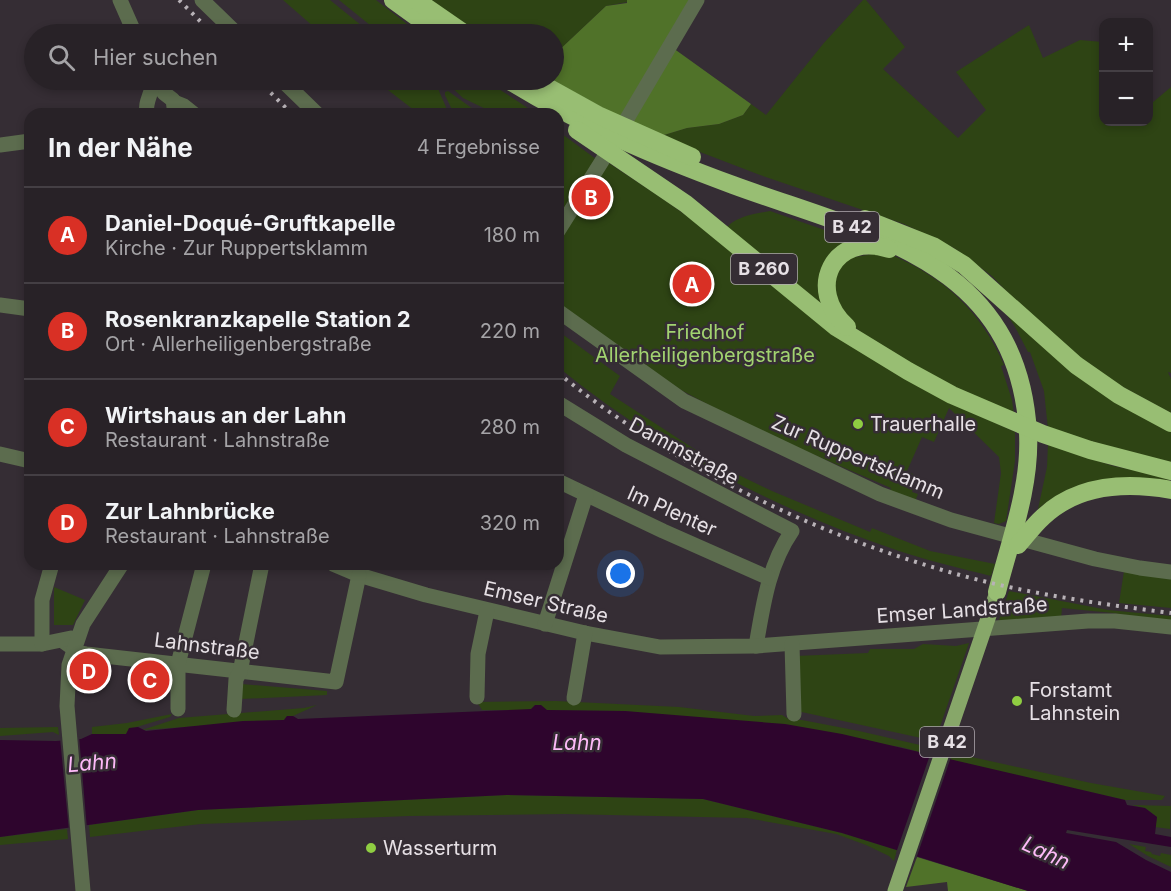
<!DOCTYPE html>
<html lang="de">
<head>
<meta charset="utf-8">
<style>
	body { margin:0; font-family:Inter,sans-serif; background:#302a2f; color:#f1f3f6 }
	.controls { position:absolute; right:18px; top:18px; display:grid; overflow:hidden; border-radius:12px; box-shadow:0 3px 9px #0003 }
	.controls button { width:54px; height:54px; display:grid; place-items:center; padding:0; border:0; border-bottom:2px solid #443f44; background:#282227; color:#f1f3f6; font:30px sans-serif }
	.you { position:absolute; left:621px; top:574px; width:21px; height:21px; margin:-15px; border:4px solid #fff; border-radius:50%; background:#1a73e8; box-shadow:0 0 0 9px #1a73e833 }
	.badge { display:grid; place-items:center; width:39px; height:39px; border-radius:50%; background:#d93025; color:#fff; font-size:20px; font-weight:700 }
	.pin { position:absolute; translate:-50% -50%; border:3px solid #fff; box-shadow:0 2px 6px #0006 }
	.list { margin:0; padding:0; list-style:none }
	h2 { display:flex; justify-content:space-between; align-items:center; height:78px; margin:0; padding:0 24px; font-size:26px }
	h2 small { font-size:20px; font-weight:400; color:#a5a4a7 }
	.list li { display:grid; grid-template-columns:39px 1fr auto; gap:18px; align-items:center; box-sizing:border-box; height:96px; padding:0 24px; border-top:2px solid #443f44 }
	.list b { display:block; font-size:22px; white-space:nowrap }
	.list p { margin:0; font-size:20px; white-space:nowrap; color:#a5a4a7 }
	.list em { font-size:20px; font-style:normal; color:#a5a4a7 }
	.icon { flex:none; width:33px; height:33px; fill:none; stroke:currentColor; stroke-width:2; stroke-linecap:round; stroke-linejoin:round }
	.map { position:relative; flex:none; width:1171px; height:891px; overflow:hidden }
	.search { position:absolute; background:#282227; box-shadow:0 3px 9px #0003; left:24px; top:24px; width:540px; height:66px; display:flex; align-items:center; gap:15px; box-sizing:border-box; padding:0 21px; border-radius:33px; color:#a5a4a7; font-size:22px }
	.panel { position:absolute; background:#282227; box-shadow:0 3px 9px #0003; left:24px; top:108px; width:540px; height:462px; border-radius:18px }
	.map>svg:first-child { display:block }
	.green { fill:#2e4414 }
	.forest { fill:#507229 }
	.water { fill:#2e052d }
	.pier { fill:#352d34 }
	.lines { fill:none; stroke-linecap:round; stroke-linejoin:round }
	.minor { stroke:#5c6c4e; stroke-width:15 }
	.major { stroke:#87a769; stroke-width:15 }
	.highway { stroke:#98be73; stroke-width:18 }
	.rail { stroke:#b8b2b7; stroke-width:4; stroke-dasharray:3 6; stroke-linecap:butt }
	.poi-dot { fill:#8fcd42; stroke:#352d34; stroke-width:2 }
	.labels { text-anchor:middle; stroke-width:5; stroke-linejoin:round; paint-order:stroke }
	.shield { fill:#352d34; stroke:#b1aab0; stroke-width:1.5 }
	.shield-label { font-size:18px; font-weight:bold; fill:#e6e0e5 }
	.park-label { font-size:20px; fill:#a2d370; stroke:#352d34 }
	.poi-label { font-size:20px; fill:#e6e0e5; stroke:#352d34; text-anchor:start }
	.street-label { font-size:20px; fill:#e6e0e5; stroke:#352d34 }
	.water-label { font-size:21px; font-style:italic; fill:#fdbaf8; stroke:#352d34 }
</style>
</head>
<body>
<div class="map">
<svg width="1171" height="891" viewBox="0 0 1171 891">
	<rect width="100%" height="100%" fill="#352d34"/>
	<g class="green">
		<polygon points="283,0 330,0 372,34 322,34"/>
		<polygon points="339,0 376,0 420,34 381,34"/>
		<polygon points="429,0 627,0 627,2 606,6 554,55 554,34 479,34"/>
		<polygon points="863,0 866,0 905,47 883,69 958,138 986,110 956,72 1029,25 1043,58 1080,40 1103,42 1104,122 1148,122 1149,99 1152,103 1171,87 1171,373 1168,372 1171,379 1171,413 1114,382 1071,351 1033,319 992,276 954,248 904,224 760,175 700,152 664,135 687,128 719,124 743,115 751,104 766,115 823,44"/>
		<polygon points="375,80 430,80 436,84 449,114 419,114"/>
		<polygon points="444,80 485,80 537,114 496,114 463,98"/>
		<polygon points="448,91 480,114 454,114 445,95 445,92"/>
		<polygon points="558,131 596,159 570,203 561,210 558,208"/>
		<polygon points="607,162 660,197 950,402 1015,432 1015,461 1006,521 999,524 994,523 1001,473 999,457 949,408 934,442 922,437 907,471 917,476 912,492 918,494 914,504 888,494 891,488 750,427 681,390 558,305 558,247 560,244 558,242"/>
		<path d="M 770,211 L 856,241 L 849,243 L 824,306 L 727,227 C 738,216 754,214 770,211 Z"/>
		<path d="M 885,252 C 941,275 980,309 1004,365 L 1001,366 L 1012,400 L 1014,415 L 935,378 L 865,335 L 843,318 L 830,281 L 843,259 Z"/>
		<polygon points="997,301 1171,428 1171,464 1048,429 1044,391 1030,352 1028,352 1014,325"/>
		<path d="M 558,331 L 620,376 L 610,394 L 722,467 L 772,491 L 870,532 L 872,528 L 930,551 L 995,564 L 991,576 C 960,568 929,561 899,551 C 777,510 657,448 558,367 Z"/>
		<path d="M 1048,444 L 1113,466 L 1167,477 L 1170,480 L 1166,482 C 1115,476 1080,475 1038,509 L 1047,467 Z"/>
		<polygon points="1124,571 1171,577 1171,608 1119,603"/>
		<polygon points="54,587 85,600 73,625 54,625"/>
		<polygon points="1009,591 1108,610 1171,616 1171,623 1113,613 1062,608 1061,619 998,623"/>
		<polygon points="969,643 935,741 797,711 795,656 868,653 870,649 914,649 923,644 956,646"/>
		<polygon points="241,684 327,691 327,695 241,699"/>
		<polygon points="556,701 679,707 754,716 782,715 790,720 802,720 859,731 933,748 930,755 901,747 625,711 482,710 477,702"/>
		<polygon points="317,705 293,716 287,716 284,720 142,730 179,718 304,708"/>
		<polygon points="172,714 170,717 130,729 126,734 92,734 92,727 127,723"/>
		<polygon points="58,727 59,735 53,732 0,736 0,728"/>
		<polygon points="953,753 1091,783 1165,796 1162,800 1125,800 950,760"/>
		<polygon points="506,795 703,799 842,833 897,850 894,861 889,856 866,845 836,834 747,818 565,814 409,816 201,824 90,837 89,825 198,810"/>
		<polygon points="1132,805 1171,806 1170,829 1155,827 1157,817 1145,808"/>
		<polygon points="67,829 68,839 0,845 0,837"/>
		<polygon points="1129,844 1146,847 1145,851 1151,852 1152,854 1160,856 1161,853 1171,855 1171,867 1148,856"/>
	</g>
	<g class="forest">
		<polygon points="627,0 690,0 666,43 751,104 743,115 719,124 687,128 664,135 638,127 552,80 554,55 606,6 627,3"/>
		<polygon points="917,857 1028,891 948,891 947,882 906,887"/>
	</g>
	<polygon class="water" points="535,705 541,705 547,710 625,711 785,724 842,734 1125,800 1127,805 1145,808 1157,817 1155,834 1171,837 1171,847 1067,830 1066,833 1116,842 1146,860 1171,872 1171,891 1028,891 842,833 703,799 506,795 198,810 0,837 0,740 56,741 81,739 92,734 126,734 129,728 138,727 146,731 243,721 284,720 287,716 293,716 298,719 531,709"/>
	<g class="pier">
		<polygon points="79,736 87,829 69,831 60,738"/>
		<polygon points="931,752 951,757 916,859 896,853"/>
	</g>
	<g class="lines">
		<g class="minor">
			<polyline points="120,0 135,34"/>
			<polyline points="202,0 237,34"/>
			<polyline points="156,80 164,93 173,100 175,114"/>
			<polyline points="282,80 317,114"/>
			<polyline points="174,102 184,106 194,114"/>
			<path d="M 147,114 C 144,102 153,93 153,80"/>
			<polyline points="0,145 30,141"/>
			<polyline points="558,231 602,161 697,0"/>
			<polyline points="0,305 30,309"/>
			<polyline points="558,311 684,401 880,494 951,520 1095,559 1140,568 1171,572"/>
			<path d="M 558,403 L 626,445 L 792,531 C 768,566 763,606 756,646"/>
			<polyline points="0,454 30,461"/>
			<polyline points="558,481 663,531 769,578"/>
			<polyline points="333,564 359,575 426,595 585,633 660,647 756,646 1088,621 1115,621 1171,627"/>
			<polyline points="545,624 586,495"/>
			<polyline points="63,641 80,653 86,654 336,682 359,575"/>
			<polyline points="0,644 42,644 71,638"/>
			<polyline points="42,644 42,600 52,564"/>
			<polyline points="792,644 794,714"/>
			<polyline points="477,697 478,654 487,611"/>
			<polyline points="574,698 585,633"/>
			<polyline points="178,709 178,664 204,564"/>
			<polyline points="234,710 236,679 240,672 262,564"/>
			<polyline points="83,891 67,706 69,665 83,624 122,564"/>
		</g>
		<polyline class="major" points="895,891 997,592"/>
		<g class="highway">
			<polyline points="393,0 440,34"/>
			<polyline points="416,0 465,34"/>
			<path d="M 508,80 C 579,124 654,156 733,185 C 866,234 1018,258 1028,433 C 1031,486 1010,541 997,592"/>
			<polyline points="535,80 600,116 692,157"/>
			<polyline points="577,130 686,204 836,327 908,371 952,395 1043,434 1090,450 1171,471"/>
			<polyline points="865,219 933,246 964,265 1076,365 1119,395 1171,423"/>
			<path d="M 847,327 C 805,289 833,231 889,249"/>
			<path d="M 1018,545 C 1026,536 1034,525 1043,517 C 1078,484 1126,482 1171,490"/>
		</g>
		<g class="rail">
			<polyline points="179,0 213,34"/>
			<polyline points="258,80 292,114"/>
			<path d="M 558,373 C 669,463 803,529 939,569 C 1015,592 1093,603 1171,613"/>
		</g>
	</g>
	<g class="poi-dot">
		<circle cx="858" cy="424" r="6"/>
		<circle cx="1017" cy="701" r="6"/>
		<circle cx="371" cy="848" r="6"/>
	</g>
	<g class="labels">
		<g class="shield">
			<rect x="825" y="212" width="54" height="30" rx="4.5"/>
			<rect x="731" y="254" width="66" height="30" rx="4.5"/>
			<rect x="920" y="727" width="54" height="30" rx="4.5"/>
		</g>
		<g class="shield-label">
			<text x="852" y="233">B 42</text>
			<text x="764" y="275">B 260</text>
			<text x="947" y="748">B 42</text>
		</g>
		<g class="park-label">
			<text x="705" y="339">Friedhof<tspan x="705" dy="23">Allerheiligenbergstraße</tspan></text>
		</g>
		<g class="poi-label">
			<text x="870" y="431">Trauerhalle</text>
			<text x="1029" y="697">Forstamt<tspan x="1029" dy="23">Lahnstein</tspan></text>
			<text x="383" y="855">Wasserturm</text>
		</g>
		<g class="street-label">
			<text transform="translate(684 451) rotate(28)" y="7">Dammstraße</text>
			<text transform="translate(858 457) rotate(23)" y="7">Zur Ruppertsklamm</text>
			<text transform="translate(672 511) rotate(24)" y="7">Im Plenter</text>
			<text transform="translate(546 602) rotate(13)" y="7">Emser Straße</text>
			<text transform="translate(962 610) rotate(-4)" y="7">Emser Landstraße</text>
			<text transform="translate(207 646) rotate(7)" y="7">Lahnstraße</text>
		</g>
		<g class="water-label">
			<text x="577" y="750">Lahn</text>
			<text transform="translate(92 763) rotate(-5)" y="7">Lahn</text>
			<text transform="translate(1046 853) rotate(25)" y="7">Lahn</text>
		</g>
	</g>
</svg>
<div class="controls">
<button>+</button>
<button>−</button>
</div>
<div class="you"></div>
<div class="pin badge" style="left:692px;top:284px">A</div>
<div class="pin badge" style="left:591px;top:197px">B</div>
<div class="pin badge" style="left:150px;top:680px">C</div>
<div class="pin badge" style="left:89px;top:671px">D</div>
<div class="search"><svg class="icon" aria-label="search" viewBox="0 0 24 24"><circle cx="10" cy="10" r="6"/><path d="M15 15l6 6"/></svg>Hier suchen</div>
<section class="panel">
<h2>In der Nähe<small>4 Ergebnisse</small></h2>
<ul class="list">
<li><span class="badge">A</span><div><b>Daniel-Doqué-Gruftkapelle</b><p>Kirche · Zur Ruppertsklamm</p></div><em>180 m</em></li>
<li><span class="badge">B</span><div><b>Rosenkranzkapelle Station 2</b><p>Ort · Allerheiligenbergstraße</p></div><em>220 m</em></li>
<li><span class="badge">C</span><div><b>Wirtshaus an der Lahn</b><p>Restaurant · Lahnstraße</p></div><em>280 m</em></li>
<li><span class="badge">D</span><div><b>Zur Lahnbrücke</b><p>Restaurant · Lahnstraße</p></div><em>320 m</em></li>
</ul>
</section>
</div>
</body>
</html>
